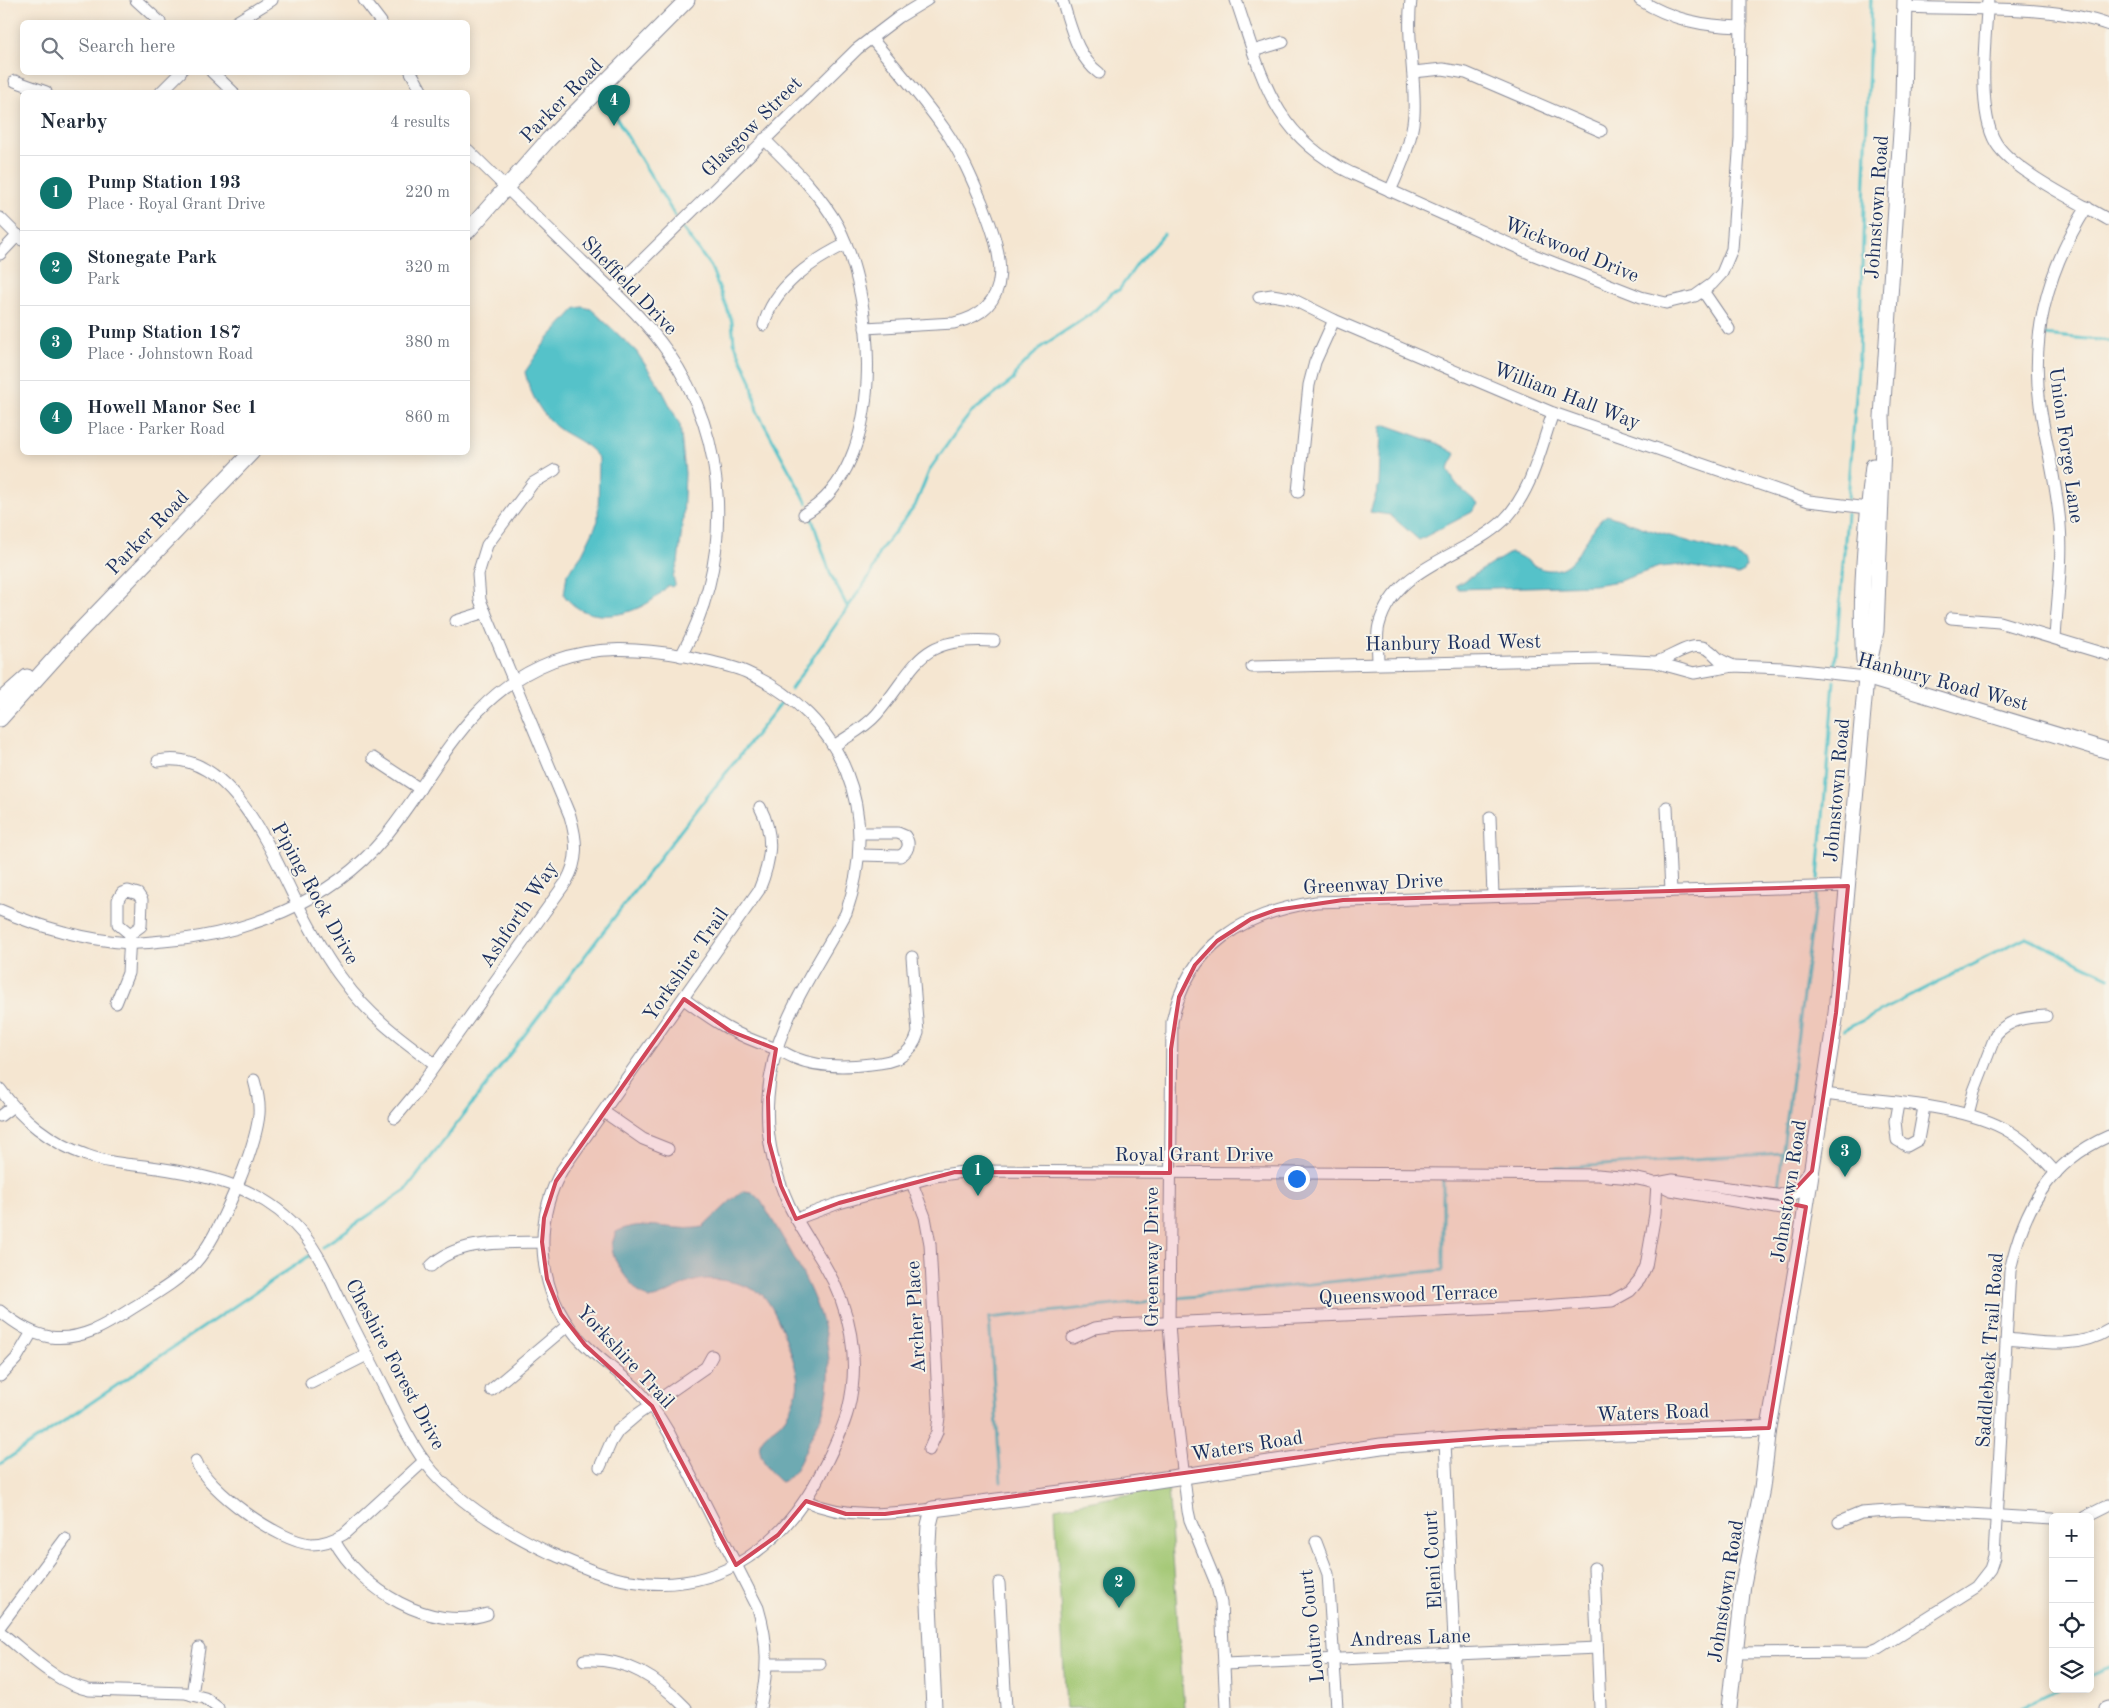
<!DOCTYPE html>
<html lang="en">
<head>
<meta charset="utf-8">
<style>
	body { margin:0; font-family:"Old Standard TT",serif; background:#f6f6f7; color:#1f2937 }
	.controls { position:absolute; right:15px; bottom:15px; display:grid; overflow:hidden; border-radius:8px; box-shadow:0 2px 12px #0003 }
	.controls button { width:45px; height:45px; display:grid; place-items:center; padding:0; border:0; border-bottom:1px solid #e0e1e3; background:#fff; color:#1f2937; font:25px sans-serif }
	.you { position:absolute; left:1296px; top:1178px; width:18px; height:18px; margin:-12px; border:4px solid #fff; border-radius:50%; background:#1a73e8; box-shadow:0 0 0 8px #1a73e833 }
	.badge { display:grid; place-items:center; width:32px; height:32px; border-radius:50%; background:#0f766e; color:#fff; font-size:16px; font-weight:700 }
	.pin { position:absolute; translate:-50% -41px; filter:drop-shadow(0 1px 2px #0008) }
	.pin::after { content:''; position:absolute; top:26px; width:18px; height:15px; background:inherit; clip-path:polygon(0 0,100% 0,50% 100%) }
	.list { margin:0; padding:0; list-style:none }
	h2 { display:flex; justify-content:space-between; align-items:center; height:65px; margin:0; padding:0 20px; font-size:21px }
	h2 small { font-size:16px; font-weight:400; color:#747a83 }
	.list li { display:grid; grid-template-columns:32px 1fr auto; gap:15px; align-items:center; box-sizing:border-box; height:75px; padding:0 20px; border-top:1px solid #e0e1e3 }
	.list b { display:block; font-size:19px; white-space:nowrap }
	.list p { margin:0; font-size:16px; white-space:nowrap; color:#747a83 }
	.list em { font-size:16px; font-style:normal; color:#747a83 }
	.icon { flex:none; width:28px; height:28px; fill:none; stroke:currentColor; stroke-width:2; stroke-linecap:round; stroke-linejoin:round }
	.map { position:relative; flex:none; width:2109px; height:1708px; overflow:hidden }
	.search { position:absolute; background:#fff; box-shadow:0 2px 12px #0003; left:20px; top:20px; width:450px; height:55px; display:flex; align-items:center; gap:12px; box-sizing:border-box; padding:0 18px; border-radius:8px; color:#747a83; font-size:19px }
	.panel { position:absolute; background:#fff; box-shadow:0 2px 12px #0003; left:20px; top:90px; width:450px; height:365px; border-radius:8px }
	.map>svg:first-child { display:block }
	.green { fill:#a0c671; stroke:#5e7a68 }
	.water { fill:#54c2c9; stroke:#387894 }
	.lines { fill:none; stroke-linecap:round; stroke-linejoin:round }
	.stream { stroke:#54c2c9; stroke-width:3 }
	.street-casing { stroke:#888a98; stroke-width:13 }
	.secondary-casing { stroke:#888a98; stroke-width:17 }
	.street { stroke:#fff; stroke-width:11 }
	.secondary { stroke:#fff; stroke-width:15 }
	.marked { fill:#d1495b; fill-opacity:0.2; stroke:#d1495b; stroke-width:4; stroke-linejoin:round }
	.labels { text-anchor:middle; stroke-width:4; stroke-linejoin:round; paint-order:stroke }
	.street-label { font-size:20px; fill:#1b2f5e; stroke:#f7f3e8 }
</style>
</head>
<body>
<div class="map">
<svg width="2109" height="1708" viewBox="0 0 2109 1708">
	<rect width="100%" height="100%" fill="#f7f3e8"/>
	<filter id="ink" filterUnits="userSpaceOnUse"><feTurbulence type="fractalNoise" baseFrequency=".02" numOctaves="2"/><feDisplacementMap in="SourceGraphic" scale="10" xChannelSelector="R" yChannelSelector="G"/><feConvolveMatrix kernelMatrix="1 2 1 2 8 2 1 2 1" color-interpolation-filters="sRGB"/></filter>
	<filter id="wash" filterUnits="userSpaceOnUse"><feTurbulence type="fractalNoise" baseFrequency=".0096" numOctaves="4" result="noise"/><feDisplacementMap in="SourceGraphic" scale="20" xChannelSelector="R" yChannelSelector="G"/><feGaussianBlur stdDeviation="1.12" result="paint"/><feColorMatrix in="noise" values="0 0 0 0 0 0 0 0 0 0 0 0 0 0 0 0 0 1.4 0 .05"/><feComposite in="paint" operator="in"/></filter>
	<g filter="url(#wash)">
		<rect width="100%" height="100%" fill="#f5e6d1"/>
		<polygon class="green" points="1168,1487 1184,1708 1066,1708 1055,1508"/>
		<g class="water">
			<path d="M 583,307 L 591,309 L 636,351 L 661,388 L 680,425 L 685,473 L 683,520 L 678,563 L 673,576 L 675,584 L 672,587 L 668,585 C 646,615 588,630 564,595 L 567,574 L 582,554 L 598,521 L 599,459 C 590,445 575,439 562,431 C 542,418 530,394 525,372 L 546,341 L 576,308 Z"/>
			<path d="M 1386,425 L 1437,443 L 1456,454 L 1448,469 C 1455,487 1465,491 1478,504 L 1472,512 L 1419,540 L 1390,515 L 1370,512 L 1379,485 L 1381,427 Z"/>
			<path d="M 1607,515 L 1653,531 L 1735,555 L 1744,560 L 1746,566 L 1744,572 L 1738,575 L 1682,565 L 1659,567 L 1619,581 L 1594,585 L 1459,589 L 1455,586 L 1510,553 C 1524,555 1533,569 1548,570 C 1580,573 1585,528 1607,515 Z"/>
			<path d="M 745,1191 L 752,1192 L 761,1201 C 798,1265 845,1331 824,1409 C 821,1419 814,1430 810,1439 C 803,1454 797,1476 781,1482 C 772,1476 757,1456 760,1444 C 763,1433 774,1430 781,1422 C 786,1417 792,1407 794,1399 C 798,1390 799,1380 796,1370 C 792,1353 774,1303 761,1294 C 747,1284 723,1279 706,1279 C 684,1280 669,1296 649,1299 C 635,1292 610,1261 612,1244 C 613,1240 615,1236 616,1232 C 644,1217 673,1233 703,1227 L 738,1194 Z"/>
		</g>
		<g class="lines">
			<g class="stream">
				<polyline points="608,104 675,216"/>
				<polyline points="681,226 711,267 732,322 734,342 751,381 757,411 807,503"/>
				<polyline points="2043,335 2109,341"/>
				<polyline points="1848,499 1859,356 1871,0"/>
				<polyline points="812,519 830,573 848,608"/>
				<polyline points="1835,665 1847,514"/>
				<polyline points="791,689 871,574 879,552 915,506 930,469 958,429 971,413 1013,380 1018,370 1041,347 1092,313 1113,292 1119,290 1138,263 1164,234"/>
				<polyline points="1818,879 1834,681"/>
				<polyline points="1844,1030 2026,937 2109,977"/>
				<polyline points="1544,1169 1783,1153"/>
				<polyline points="1778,1187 1816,895"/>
				<polyline points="322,1247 406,1190 678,834 784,699"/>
				<polyline points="1178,1298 1443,1270 1443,1177"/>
				<polyline points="0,1464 309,1256"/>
				<polyline points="1001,1482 989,1318 1162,1300"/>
				<polyline points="2090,1675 2109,1667"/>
				<polyline points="2020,1708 2059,1689"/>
			</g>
		</g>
	</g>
	<g filter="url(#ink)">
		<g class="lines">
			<g class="street-casing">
				<g id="street">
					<polyline points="136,0 160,22"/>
					<polyline points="364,0 381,22"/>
					<path d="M 1062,0 C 1071,26 1076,56 1099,73"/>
					<path d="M 1236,0 C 1262,76 1272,135 1351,173 L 1534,255 L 1641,297 L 1666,303 L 1695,296 L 1712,284 L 1722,273 L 1732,249 L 1740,139 L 1741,0"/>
					<path d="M 1640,0 C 1672,20 1703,26 1741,27"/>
					<path d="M 1988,0 C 1985,37 1977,113 1996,143 C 2013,171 2080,203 2109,220"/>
					<path d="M 1905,7 C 1966,10 2053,4 2109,25"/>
					<polyline points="236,22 272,0"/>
					<polyline points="1253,51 1283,42"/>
					<polyline points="212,72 233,92"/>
					<polyline points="411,72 422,92"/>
					<polyline points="1413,72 1443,69 1466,73 1601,131"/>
					<polyline points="15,81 46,92"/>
					<polyline points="161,92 181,72"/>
					<path d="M 764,139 C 791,166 819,192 838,226 C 876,300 889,466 804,514"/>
					<path d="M 468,150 C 506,188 545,225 584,263 C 613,291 644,318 667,351 C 731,441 733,561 681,656"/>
					<path d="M 1390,191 C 1401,167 1412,141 1414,115 C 1416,76 1406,38 1411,0"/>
					<polyline points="0,218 22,240"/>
					<polyline points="0,254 18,235"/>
					<polyline points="612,290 857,49 899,17 927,0"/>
					<polyline points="1703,291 1729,329"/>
					<polyline points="1259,297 1272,295 1290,298 1334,320 1553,413 1809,501 1868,508"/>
					<path d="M 764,325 C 773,287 813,260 846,244"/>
					<path d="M 865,328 L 954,323 C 1019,308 1001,251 983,205 C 972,179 961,153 945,130 C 923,98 896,68 871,38"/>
					<polyline points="1298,492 1309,385 1315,362 1334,320"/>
					<polyline points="1951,618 1999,622 2109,655"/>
					<polyline points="456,621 485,612"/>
					<path d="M 2055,638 C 2057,601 2063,562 2060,525 C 2057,484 2046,445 2040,405 C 2030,334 2049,267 2087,207"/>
					<path d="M 1656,662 C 1672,658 1691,640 1707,649 C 1712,651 1715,656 1719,659 C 1723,662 1729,663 1733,666"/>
					<path d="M 1378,663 C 1378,651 1376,636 1379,625 C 1395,565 1464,558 1504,520 C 1532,492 1540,449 1553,413"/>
					<polyline points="1252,667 1601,659 1654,662 1694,673 1733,666 1783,668 1866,677"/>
					<path d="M 834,746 C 848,736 865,728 877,714 C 919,664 917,636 994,641"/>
					<polyline points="373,758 420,789"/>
					<path d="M 158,761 C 230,746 273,855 298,905 C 312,931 325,957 343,980 C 368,1015 401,1039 435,1064"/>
					<path d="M 760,807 C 775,836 771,861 759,890 L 562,1170 C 533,1221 537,1288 575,1334 C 592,1355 615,1369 635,1387 C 649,1401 659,1416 669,1433 L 758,1608 C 769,1645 768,1670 760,1708"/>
					<polyline points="1667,807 1671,891"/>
					<polyline points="1490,817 1493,895"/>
					<path d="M 860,855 L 900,856 C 908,852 911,844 905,836 L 898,833 L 860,833"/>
					<path d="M 0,910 C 39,927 86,940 129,943 C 140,944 152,942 163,941 C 244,935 331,902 384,838 C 439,771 465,695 553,661 C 596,645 640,648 685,656 C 705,661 727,664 746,672 C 845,716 881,813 846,913 C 813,975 772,1026 768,1098 C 765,1135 774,1172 789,1205 C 799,1226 812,1244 824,1264 C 850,1308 861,1359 848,1410 C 843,1429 834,1447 825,1465 C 787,1543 721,1596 630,1581 C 603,1577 576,1564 550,1553 C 508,1533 464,1507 433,1472 C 413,1449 399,1419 386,1391 C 371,1361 355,1331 340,1300 C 329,1277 319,1254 303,1234 C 263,1185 203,1174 144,1166 C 124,1164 104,1162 86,1155 C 51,1143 21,1119 0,1089"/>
					<path d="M 684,999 C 716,1023 737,1036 774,1048 C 782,1051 788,1055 795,1058 C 819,1068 846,1067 871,1064 C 894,1062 911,1057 918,1033 L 912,957"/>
					<polyline points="116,1003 128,973 130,934 141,926 142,900 138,894 128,891 122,893 118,900 118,924 130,934"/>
					<path d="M 1824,1094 C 1878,1101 1965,1104 2010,1132 C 2028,1143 2042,1157 2056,1173"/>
					<polyline points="1898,1104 1895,1121 1897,1140 1907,1146 1918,1140 1924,1107"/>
					<polyline points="604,1112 643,1139 668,1149"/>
					<path d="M 1968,1114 L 1974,1091 L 1996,1034 C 2010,1019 2027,1017 2046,1016"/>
					<polyline points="0,1116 13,1106"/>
					<path d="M 395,1118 L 414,1095 L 566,882 C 579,860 577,840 570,816 L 480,600 L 478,574 L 487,545 L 533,483 L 555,470"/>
					<polyline points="912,1183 925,1217 930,1244 939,1417 937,1432 929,1450"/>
					<polyline points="1657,1183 1673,1180 1783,1196 1787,1200"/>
					<path d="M 796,1219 L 839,1203 L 935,1176 L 970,1171 L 1598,1175 C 1624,1177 1648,1178 1671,1190 L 1781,1209 L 1790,1204"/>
					<path d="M 431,1266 C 458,1239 507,1243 542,1242"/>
					<path d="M 0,1311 C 15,1323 31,1334 50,1337 C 81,1341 106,1325 131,1309 C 153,1295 177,1282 195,1263 C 218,1238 256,1148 259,1114 C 260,1102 257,1091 254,1080"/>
					<polyline points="1073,1338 1095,1328 1116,1325 1528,1307 1612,1301 1630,1291 1640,1279 1646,1266 1655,1214 1657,1183"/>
					<path d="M 2007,1339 C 2042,1342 2077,1350 2109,1330"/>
					<polyline points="0,1376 16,1359 32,1332"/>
					<polyline points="311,1383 367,1355"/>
					<polyline points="491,1390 568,1325"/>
					<polyline points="1445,1441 1457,1708"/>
					<path d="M 196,1461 C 207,1490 279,1542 311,1544 C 323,1544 334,1540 344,1534 L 424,1461"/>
					<polyline points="600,1467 611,1442 618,1431 638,1414 706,1367 712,1356"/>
					<path d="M 806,1501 C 847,1519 889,1514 933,1509"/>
					<polyline points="2085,1517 2109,1505"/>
					<polyline points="1839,1522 1861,1513 1902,1510 2053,1519"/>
					<path d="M 334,1540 C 360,1589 431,1633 487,1614"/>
					<polyline points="1316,1542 1328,1574 1337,1708"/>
					<polyline points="1594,1568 1600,1708"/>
					<polyline points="999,1583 1006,1708"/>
					<polyline points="0,1626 65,1539"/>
					<path d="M 0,1632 C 27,1653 54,1682 89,1690 L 185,1693 L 205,1698 L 218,1708"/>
					<path d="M 1734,1653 L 1869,1652 L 1879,1648 L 1976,1587 L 1990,1569 L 1994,1557 L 2010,1271 C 2023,1209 2049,1162 2109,1136"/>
					<path d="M 584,1660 C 628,1658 657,1678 686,1708"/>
					<polyline points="768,1664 820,1664"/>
					<polyline points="1224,1664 1597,1648"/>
					<polyline points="192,1695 199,1648"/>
					<path d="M 1226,1708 L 1221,1603 L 1216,1583 L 1190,1520 L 1188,1511 L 1174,1395 L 1169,1323 L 1172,1022 C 1188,945 1243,913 1316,902 L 1848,886"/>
					<polyline points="2106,1708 2109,1707"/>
				</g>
			</g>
			<g class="secondary-casing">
				<g id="secondary">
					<polyline points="468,231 548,140 687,0"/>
					<path d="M 1864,660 C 1859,597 1866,530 1873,466"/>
					<polyline points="1866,677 2109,751"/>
					<polyline points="0,701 27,677"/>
					<polyline points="0,719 72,639 252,452"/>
					<polyline points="1783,1196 1796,1191 1811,1172"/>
					<polyline points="934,1708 927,1562 929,1525 933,1509 1125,1485 1381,1446 1501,1437 1769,1428"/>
					<polyline points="1729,1708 1743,1584 1762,1488 1769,1428 1800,1245 1836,1013 1866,677 1876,631 1883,444 1882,417 1903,102 1905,0"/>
				</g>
			</g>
			<use href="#street" class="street"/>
			<use href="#secondary" class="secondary"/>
		</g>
	</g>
	<path class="marked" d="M 1848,886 L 1836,1013 L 1812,1171 L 1783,1202 L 1806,1207 L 1769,1428 L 1501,1437 L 1381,1446 L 885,1514 L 846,1514 L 806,1501 L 778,1535 L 736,1565 L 652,1406 L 585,1345 L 561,1314 L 547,1279 L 542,1242 L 544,1218 L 556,1181 L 684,999 L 730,1031 L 776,1049 L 768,1097 L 769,1142 L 781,1186 L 796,1219 L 839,1203 L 955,1172 L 1170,1173 L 1171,1049 L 1179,997 L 1195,965 L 1217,941 L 1251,919 L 1276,910 L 1343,900 Z"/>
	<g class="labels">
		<g class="street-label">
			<text transform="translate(561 100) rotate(-46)" y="7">Parker Road</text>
			<text transform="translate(751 126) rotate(-45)" y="7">Glasgow Street</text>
			<text transform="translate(1876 207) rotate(-86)" y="7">Johnstown Road</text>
			<text transform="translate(1572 249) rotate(22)" y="7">Wickwood Drive</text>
			<text transform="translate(630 285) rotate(46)" y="7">Sheffield Drive</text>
			<text transform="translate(1567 395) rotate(21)" y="7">William Hall Way</text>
			<text transform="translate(2067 445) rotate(82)" y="7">Union Forge Lane</text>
			<text transform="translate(147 532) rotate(-46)" y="7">Parker Road</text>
			<text transform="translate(1453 642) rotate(-1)" y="7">Hanbury Road West</text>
			<text transform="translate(1943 681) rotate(15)" y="7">Hanbury Road West</text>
			<text transform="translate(1836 790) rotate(-85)" y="7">Johnstown Road</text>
			<text transform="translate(1373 883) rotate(-3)" y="7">Greenway Drive</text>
			<text transform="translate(316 893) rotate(61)" y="7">Piping Rock Drive</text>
			<text transform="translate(518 914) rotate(-56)" y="7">Ashforth Way</text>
			<text transform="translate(685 964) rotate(-55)" y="7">Yorkshire Trail</text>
			<text x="1194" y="1161">Royal Grant Drive</text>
			<text transform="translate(1788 1191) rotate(-81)" y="7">Johnstown Road</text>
			<text transform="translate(1151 1257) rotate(-90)" y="7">Greenway Drive</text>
			<text transform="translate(1408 1294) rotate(-2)" y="7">Queenswood Terrace</text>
			<text transform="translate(915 1317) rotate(-93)" y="7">Archer Place</text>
			<text transform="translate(1989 1350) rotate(-86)" y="7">Saddleback Trail Road</text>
			<text transform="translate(626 1356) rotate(47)" y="7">Yorkshire Trail</text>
			<text transform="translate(396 1364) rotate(62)" y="7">Cheshire Forest Drive</text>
			<text transform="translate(1653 1412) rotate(-2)" y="7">Waters Road</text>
			<text transform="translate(1247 1445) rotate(-9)" y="7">Waters Road</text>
			<text transform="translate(1432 1560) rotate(-93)" y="7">Eleni Court</text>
			<text transform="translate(1725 1591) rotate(-81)" y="7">Johnstown Road</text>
			<text transform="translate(1311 1626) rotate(-96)" y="7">Loutro Court</text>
			<text transform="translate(1410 1637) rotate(-2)" y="7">Andreas Lane</text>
		</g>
	</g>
</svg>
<div class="controls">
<button>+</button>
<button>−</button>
<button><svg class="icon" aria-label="locate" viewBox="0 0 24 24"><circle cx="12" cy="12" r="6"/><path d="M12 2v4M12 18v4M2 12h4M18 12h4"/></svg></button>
<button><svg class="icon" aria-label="layers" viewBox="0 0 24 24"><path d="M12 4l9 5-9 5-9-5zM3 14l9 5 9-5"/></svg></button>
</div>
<div class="you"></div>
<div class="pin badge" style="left:978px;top:1196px">1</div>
<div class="pin badge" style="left:1119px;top:1608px">2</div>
<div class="pin badge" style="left:1845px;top:1177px">3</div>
<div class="pin badge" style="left:614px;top:126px">4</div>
<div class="search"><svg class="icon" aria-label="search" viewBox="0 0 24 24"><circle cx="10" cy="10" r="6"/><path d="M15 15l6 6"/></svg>Search here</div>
<section class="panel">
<h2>Nearby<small>4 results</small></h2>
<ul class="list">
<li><span class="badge">1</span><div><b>Pump Station 193</b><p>Place · Royal Grant Drive</p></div><em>220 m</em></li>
<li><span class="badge">2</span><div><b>Stonegate Park</b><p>Park</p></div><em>320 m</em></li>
<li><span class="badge">3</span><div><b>Pump Station 187</b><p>Place · Johnstown Road</p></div><em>380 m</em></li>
<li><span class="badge">4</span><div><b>Howell Manor Sec 1</b><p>Place · Parker Road</p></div><em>860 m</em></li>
</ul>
</section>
</div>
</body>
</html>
